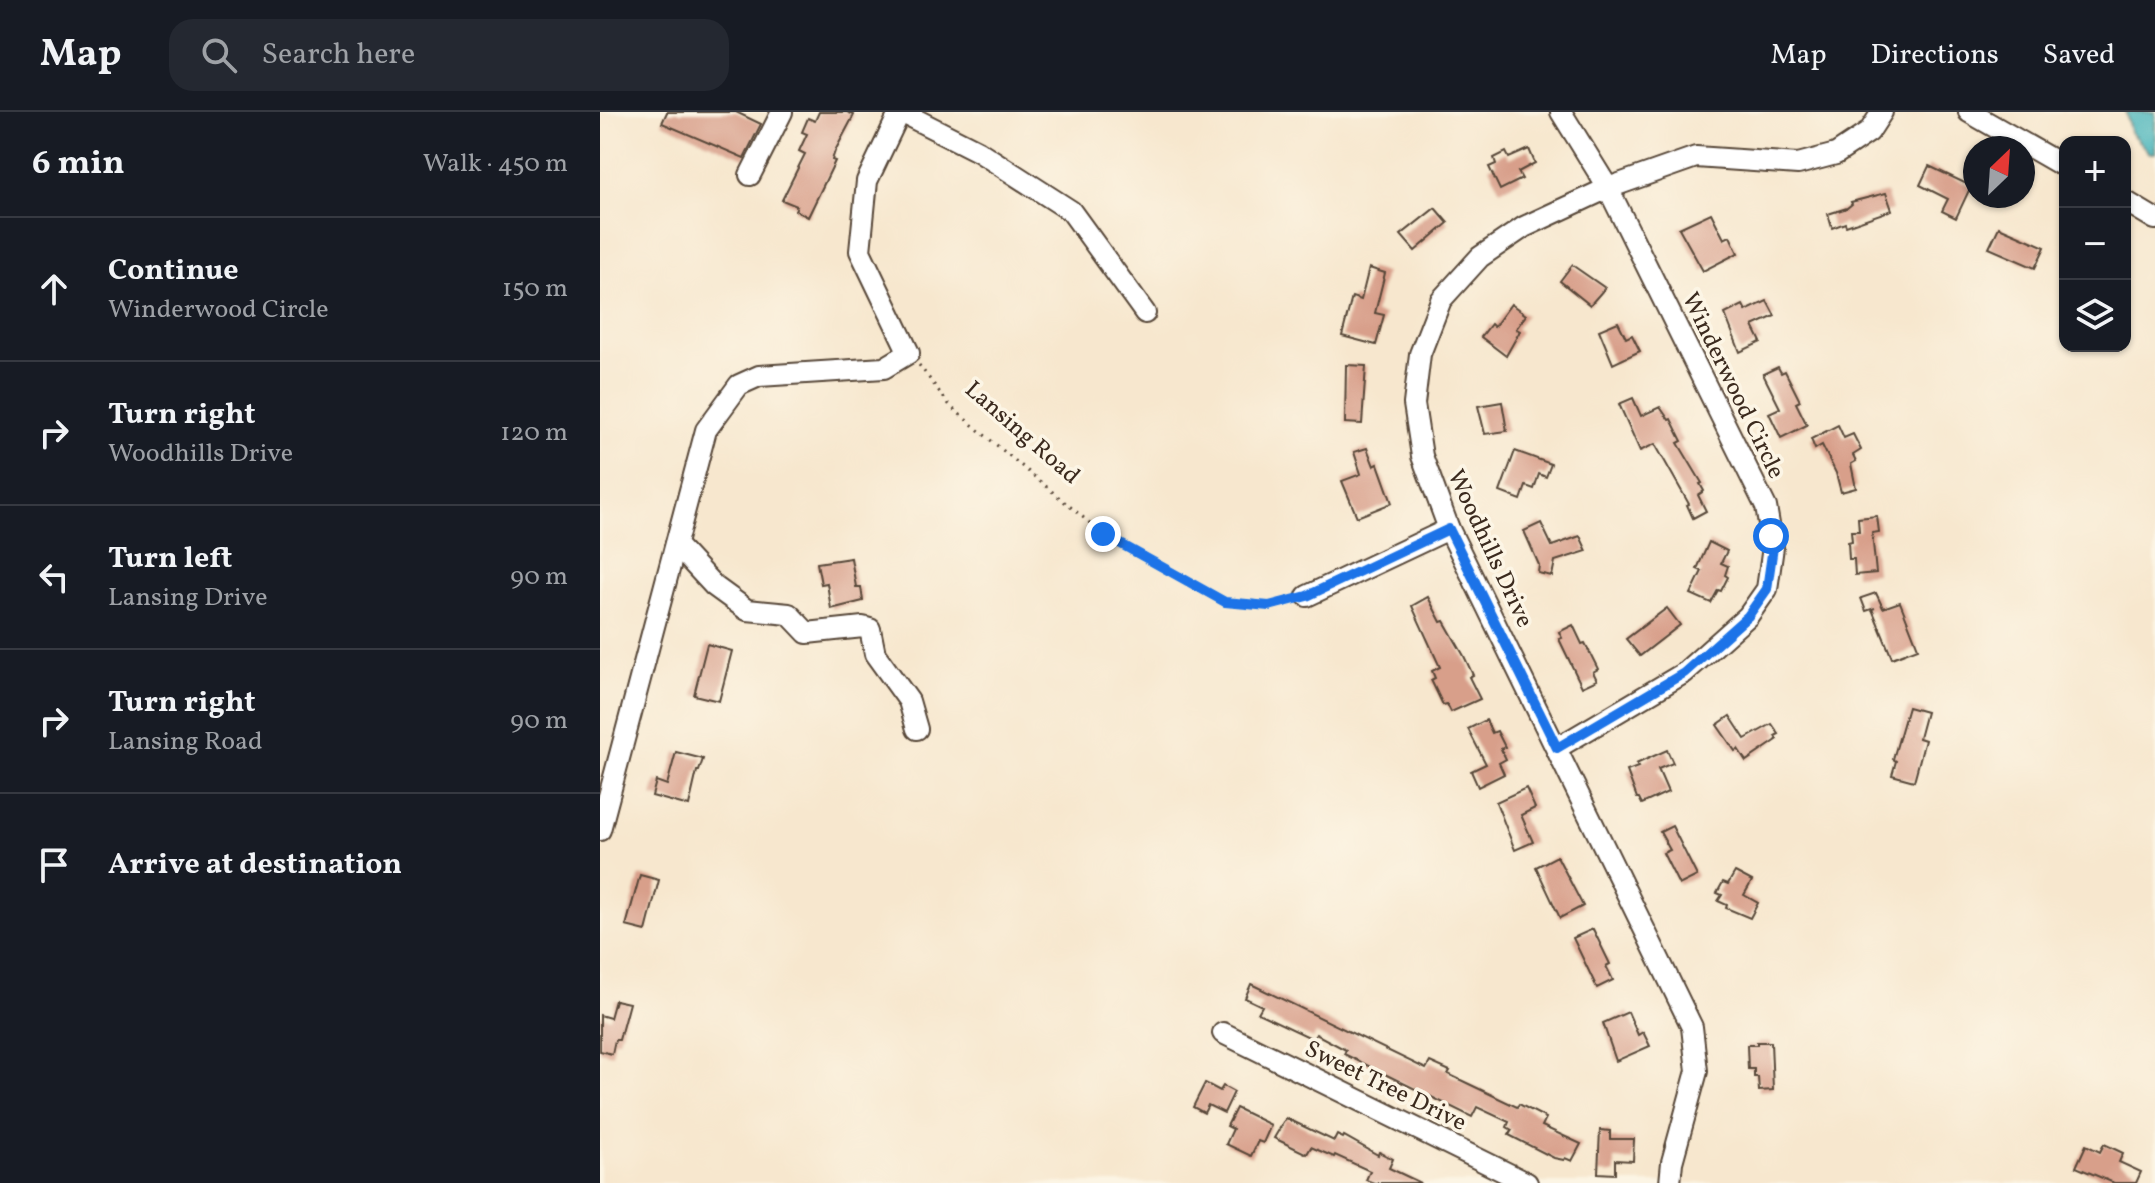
<!DOCTYPE html>
<html lang="en">
<head>
<meta charset="utf-8">
<style>
	body { margin:0; font-family:Vollkorn,serif; background:#242831; color:#f1f3f6 }
	.controls { position:absolute; right:24px; top:24px; display:grid; overflow:hidden; border-radius:16px; box-shadow:0 2px 6px #0004 }
	.controls button { width:72px; height:72px; display:grid; place-items:center; padding:0; border:0; border-bottom:2px solid #363941; background:#171b24; color:#f1f3f6; font:40px sans-serif }
	.compass { position:absolute; left:1363px; top:24px; width:72px; height:72px; border-radius:50%; background:#171b24; box-shadow:0 2px 6px #0004; rotate:25deg }
	.stop { position:absolute; width:24px; height:24px; margin:-18px; border:6px solid #1a73e8; border-radius:50%; background:#fff }
	.stop.end { background:#1a73e8; border-color:#fff; box-shadow:0 2px 8px #0008 }
	.list { margin:0; padding:0; list-style:none }
	h2 { display:flex; justify-content:space-between; align-items:center; height:104px; margin:0; padding:0 32px; font-size:34px }
	h2 small { font-size:26px; font-weight:400; color:#9ea1a6 }
	.list li { display:grid; grid-template-columns:52px 1fr auto; gap:24px; align-items:center; box-sizing:border-box; height:144px; padding:0 32px; border-top:2px solid #363941 }
	.list b { display:block; font-size:30px; white-space:nowrap }
	.list p { margin:0; font-size:26px; white-space:nowrap; color:#9ea1a6 }
	.list em { font-size:26px; font-style:normal; color:#9ea1a6 }
	.icon { flex:none; width:44px; height:44px; fill:none; stroke:currentColor; stroke-width:2; stroke-linecap:round; stroke-linejoin:round }
	.map { position:relative; flex:none; width:1555px; height:1071px; overflow:hidden }
	header { display:flex; align-items:center; gap:48px; box-sizing:border-box; height:112px; padding:0 40px; background:#171b24; border-bottom:2px solid #363941 }
	header strong { font-size:38px }
	nav { display:flex; gap:44px; margin-inline-start:auto; font-size:28px }
	.search { width:560px; height:72px; background:#242831; display:flex; align-items:center; gap:20px; box-sizing:border-box; padding:0 28px; border-radius:24px; color:#9ea1a6; font-size:30px }
	main { display:flex }
	aside { flex:1; background:#171b24 }
	.map>svg:first-child { display:block }
	.water { fill:#44b4bb; stroke:#406f6c; stroke-width:2 }
	.building { fill:#d89f8a }
	.lines { fill:none; stroke-linecap:round; stroke-linejoin:round }
	.minor-casing { stroke:#574638; stroke-width:24 }
	.path { stroke:#574638; stroke-width:3; stroke-dasharray:2 6; stroke-linecap:butt }
	.minor { stroke:#fff; stroke-width:20 }
	.route { stroke:#1a73e8; stroke-width:10 }
	.labels { text-anchor:middle; stroke-width:7; stroke-linejoin:round; paint-order:stroke }
	.street-label { font-size:24px; fill:#3b2a1e; stroke:#fcf5e5 }
</style>
</head>
<body>
<header>
<strong>Map</strong>
<div class="search"><svg class="icon" aria-label="search" viewBox="0 0 24 24"><circle cx="10" cy="10" r="6"/><path d="M15 15l6 6"/></svg>Search here</div>
<nav><a>Map</a><a>Directions</a><a>Saved</a></nav>
</header>
<main>
<aside>
<h2>6 min<small>Walk · 450 m</small></h2>
<ul class="list">
<li><svg class="icon" aria-label="ahead" viewBox="0 0 24 24"><path d="M12 20V5M6 11l6-6 6 6"/></svg><div><b>Continue</b><p>Winderwood Circle</p></div><em>150 m</em></li>
<li><svg class="icon" aria-label="right" viewBox="0 0 24 24"><path d="M7 20v-9h11M14 6l5 5-5 5"/></svg><div><b>Turn right</b><p>Woodhills Drive</p></div><em>120 m</em></li>
<li><svg class="icon" aria-label="left" viewBox="0 0 24 24"><path d="M17 20v-9H6M10 6l-5 5 5 5"/></svg><div><b>Turn left</b><p>Lansing Drive</p></div><em>90 m</em></li>
<li><svg class="icon" aria-label="right" viewBox="0 0 24 24"><path d="M7 20v-9h11M14 6l5 5-5 5"/></svg><div><b>Turn right</b><p>Lansing Road</p></div><em>90 m</em></li>
<li><svg class="icon" aria-label="arrive" viewBox="0 0 24 24"><path d="M6 21V4h12l-3 4 3 4H6"/></svg><div><b>Arrive at destination</b></div></li>
</ul>
</aside>
<div class="map">
<svg width="1555" height="1071" viewBox="0 0 1555 1071">
	<rect width="100%" height="100%" fill="#fcf5e5"/>
	<filter id="ink" filterUnits="userSpaceOnUse"><feTurbulence type="fractalNoise" baseFrequency=".0125" numOctaves="2"/><feDisplacementMap in="SourceGraphic" scale="16" xChannelSelector="R" yChannelSelector="G"/><feConvolveMatrix kernelMatrix="1 2 1 2 8 2 1 2 1" color-interpolation-filters="sRGB"/></filter>
	<filter id="wash" filterUnits="userSpaceOnUse"><feTurbulence type="fractalNoise" baseFrequency=".006" numOctaves="4" result="noise"/><feDisplacementMap in="SourceGraphic" scale="32" xChannelSelector="R" yChannelSelector="G"/><feGaussianBlur stdDeviation="1.8" result="paint"/><feColorMatrix in="noise" values="0 0 0 0 0 0 0 0 0 0 0 0 0 0 0 0 0 1.4 0 .05"/><feComposite in="paint" operator="in"/></filter>
	<g filter="url(#wash)">
		<rect width="100%" height="100%" fill="#f7e7ce"/>
		<polygon class="water" points="1526,0 1555,0 1555,41 1550,41 1530,20"/>
		<g id="blocks">
			<g class="building">
				<polygon points="67,0 136,0 161,12 144,46 62,11"/>
				<polygon points="219,0 247,0 254,3 235,39 232,48 235,49 208,105 195,98 197,94 182,88 205,42 199,39 207,22 202,20 208,6 215,9"/>
				<polygon points="929,37 935,51 918,60 922,67 900,78 889,55 896,52 894,46 906,40 909,46"/>
				<polygon points="1329,54 1371,74 1356,106 1342,99 1348,87 1320,73"/>
				<polygon points="1286,81 1292,98 1246,114 1245,111 1232,116 1228,102 1247,96 1252,92 1251,90"/>
				<polygon points="835,96 848,111 815,139 801,123"/>
				<polygon points="1111,101 1124,127 1130,124 1138,141 1103,159 1079,116"/>
				<polygon points="1399,115 1445,135 1435,156 1389,136"/>
				<polygon points="972,153 1005,176 990,193 960,169"/>
				<polygon points="769,156 785,161 775,201 784,203 776,233 742,224 752,185 761,188"/>
				<polygon points="1167,189 1175,204 1153,214 1161,230 1140,240 1125,202 1143,193 1146,199"/>
				<polygon points="911,192 926,203 916,217 920,219 906,244 881,225 891,212 894,215"/>
				<polygon points="1018,210 1026,226 1032,223 1040,239 1013,252 999,218"/>
				<polygon points="746,253 766,254 762,312 745,311"/>
				<polygon points="1178,255 1181,261 1185,259 1200,289 1196,291 1207,313 1181,326 1169,301 1180,296 1163,262"/>
				<polygon points="1033,286 1041,304 1060,295 1069,308 1071,307 1082,329 1078,331 1102,371 1100,372 1104,379 1098,383 1106,399 1093,406 1087,393 1089,392 1055,332 1040,339 1019,292"/>
				<polygon points="902,290 907,319 885,322 878,294"/>
				<polygon points="1238,313 1244,326 1253,322 1261,338 1253,343 1256,349 1251,352 1256,376 1241,380 1236,361 1222,333 1215,337 1211,327"/>
				<polygon points="767,336 774,354 778,352 792,391 757,405 742,369 761,362 754,340"/>
				<polygon points="915,339 951,352 946,365 939,362 934,377 926,374 921,388 900,380"/>
				<polygon points="1277,404 1279,420 1272,421 1276,461 1255,463 1254,447 1249,447 1248,430 1252,429 1251,419 1259,419 1258,406"/>
				<polygon points="941,411 952,434 980,424 987,439 955,449 952,464 938,461 939,453 924,419"/>
				<polygon points="1109,430 1127,439 1121,451 1128,454 1125,463 1128,465 1121,479 1118,478 1111,491 1091,482 1102,459 1097,457"/>
				<polygon points="251,446 256,475 261,475 263,489 231,497 227,471 221,472 217,451"/>
				<polygon points="1276,481 1283,496 1300,490 1318,536 1292,546 1272,497 1275,496 1266,499 1261,486"/>
				<polygon points="828,485 841,510 844,509 864,544 873,563 869,565 880,587 851,600 847,592 843,593 831,568 835,566 832,559 840,555 812,494"/>
				<polygon points="1067,496 1080,513 1040,544 1026,527"/>
				<polygon points="973,513 982,532 985,531 998,557 993,560 997,568 982,575 959,527 962,526 959,520"/>
				<polygon points="107,532 132,539 119,589 94,583"/>
				<polygon points="1308,595 1326,600 1319,626 1325,628 1314,669 1292,663 1296,649 1293,647"/>
				<polygon points="1130,604 1145,627 1172,612 1179,622 1175,624 1177,628 1146,649 1138,637 1135,639 1117,613"/>
				<polygon points="886,608 892,621 897,619 905,635 901,637 906,647 899,651 904,662 878,675 871,659 886,652 868,617"/>
				<polygon points="1067,638 1073,651 1058,657 1068,680 1042,692 1039,686 1037,686 1027,659 1038,655 1036,652"/>
				<polygon points="76,640 103,647 99,659 97,659 89,694 52,684 56,669 67,673"/>
				<polygon points="926,676 935,696 921,703 933,730 915,738 896,690"/>
				<polygon points="1072,714 1097,764 1079,773 1063,741 1070,738 1060,720"/>
				<polygon points="957,744 983,794 960,806 936,755"/>
				<polygon points="1135,760 1152,769 1144,783 1158,791 1150,806 1126,796 1127,793 1118,789 1122,783 1117,781 1123,770 1128,772"/>
				<polygon points="40,763 59,768 46,819 26,814"/>
				<polygon points="993,817 1010,852 1006,854 1013,868 997,876 973,826"/>
				<polygon points="651,872 826,957 830,950 850,959 848,962 917,995 919,992 946,1006 942,1014 981,1032 972,1049 965,1046 964,1048 954,1046 909,1023 912,1018 907,1015 909,1010 877,995 872,1005 744,942 746,938 716,922 713,927 658,901 662,894 645,886"/>
				<polygon points="15,888 29,891 19,928 15,928 12,942 0,939 0,903 10,906"/>
				<polygon points="1028,900 1038,923 1043,920 1050,934 1016,949 1003,911"/>
				<polygon points="1157,930 1171,930 1173,978 1159,979 1158,965 1154,965 1154,957 1148,957 1147,933 1157,933"/>
				<polygon points="605,971 620,979 623,974 634,980 624,1001 608,993 604,1001 593,995"/>
				<polygon points="636,996 671,1013 663,1031 658,1029 651,1044 626,1032 633,1017 627,1014"/>
				<polygon points="686,1006 734,1029 737,1023 743,1026 744,1024 778,1043 779,1040 793,1047 789,1056 821,1071 774,1071 766,1068 770,1059 735,1043 734,1045 711,1035 707,1042 674,1026"/>
				<polygon points="1000,1018 1010,1019 1010,1027 1034,1027 1033,1049 1015,1048 1015,1062 998,1061"/>
				<polygon points="1504,1032 1523,1041 1519,1050 1541,1060 1536,1071 1514,1071 1476,1055 1486,1033 1500,1040"/>
			</g>
		</g>
	</g>
	<g filter="url(#ink)">
		<use href="#blocks" fill-opacity="0" stroke="#574638" stroke-width="2"/>
		<g class="lines">
			<g class="minor-casing">
				<g id="minor">
					<polyline points="301,0 378,39 471,99 545,201"/>
					<polyline points="1369,0 1465,55"/>
					<polyline points="150,63 182,0"/>
					<polyline points="1525,89 1555,107"/>
					<polyline points="76,433 114,474 147,498 189,502 207,521 263,515 270,517 275,542 309,589 317,617"/>
					<polyline points="707,484 849,417"/>
					<polyline points="957,636 1084,561 1148,504 1167,477 1173,435 1166,395 1008,76 961,0"/>
					<polyline points="0,718 106,318 139,273 159,264 284,256 309,241 260,139 267,69 300,0"/>
					<polyline points="623,921 927,1071"/>
					<polyline points="1070,1071 1072,1050 1097,959 1092,915 849,417 822,344 814,292 820,242 841,188 880,145 924,115 1008,76 1096,45 1198,52 1236,42 1269,20 1282,0"/>
				</g>
			</g>
			<polyline class="path" points="319,253 351,295 503,422 625,490 669,494 690,488"/>
			<use href="#minor" class="minor"/>
		</g>
	</g>
	<g class="lines" filter="url(#ink)">
		<polyline class="route" points="503,422 625,490 669,494 707,484 849,417 957,636 1084,561 1148,504 1167,477 1173,435 1171,424"/>
	</g>
	<g class="labels">
		<g class="street-label">
			<text transform="translate(1134 273) rotate(64)" y="8">Winderwood Circle</text>
			<text transform="translate(423 320) rotate(41)" y="8">Lansing Road</text>
			<text transform="translate(891 436) rotate(65)" y="8">Woodhills Drive</text>
			<text transform="translate(786 973) rotate(26)" y="8">Sweet Tree Drive</text>
		</g>
	</g>
</svg>
<div class="controls">
<button>+</button>
<button>−</button>
<button><svg class="icon" aria-label="layers" viewBox="0 0 24 24"><path d="M12 4l9 5-9 5-9-5zM3 14l9 5 9-5"/></svg></button>
</div>
<svg class="compass" viewBox="-18 -18 36 36"><path d="M0-13l5 13h-10z" fill="#e53935"/><path d="M0 13l5-13h-10z" fill="#9ea1a6"/></svg>
<div class="stop" style="left:1171px;top:424px"></div>
<div class="stop end" style="left:503px;top:422px"></div>
</div>
</main>
</body>
</html>
